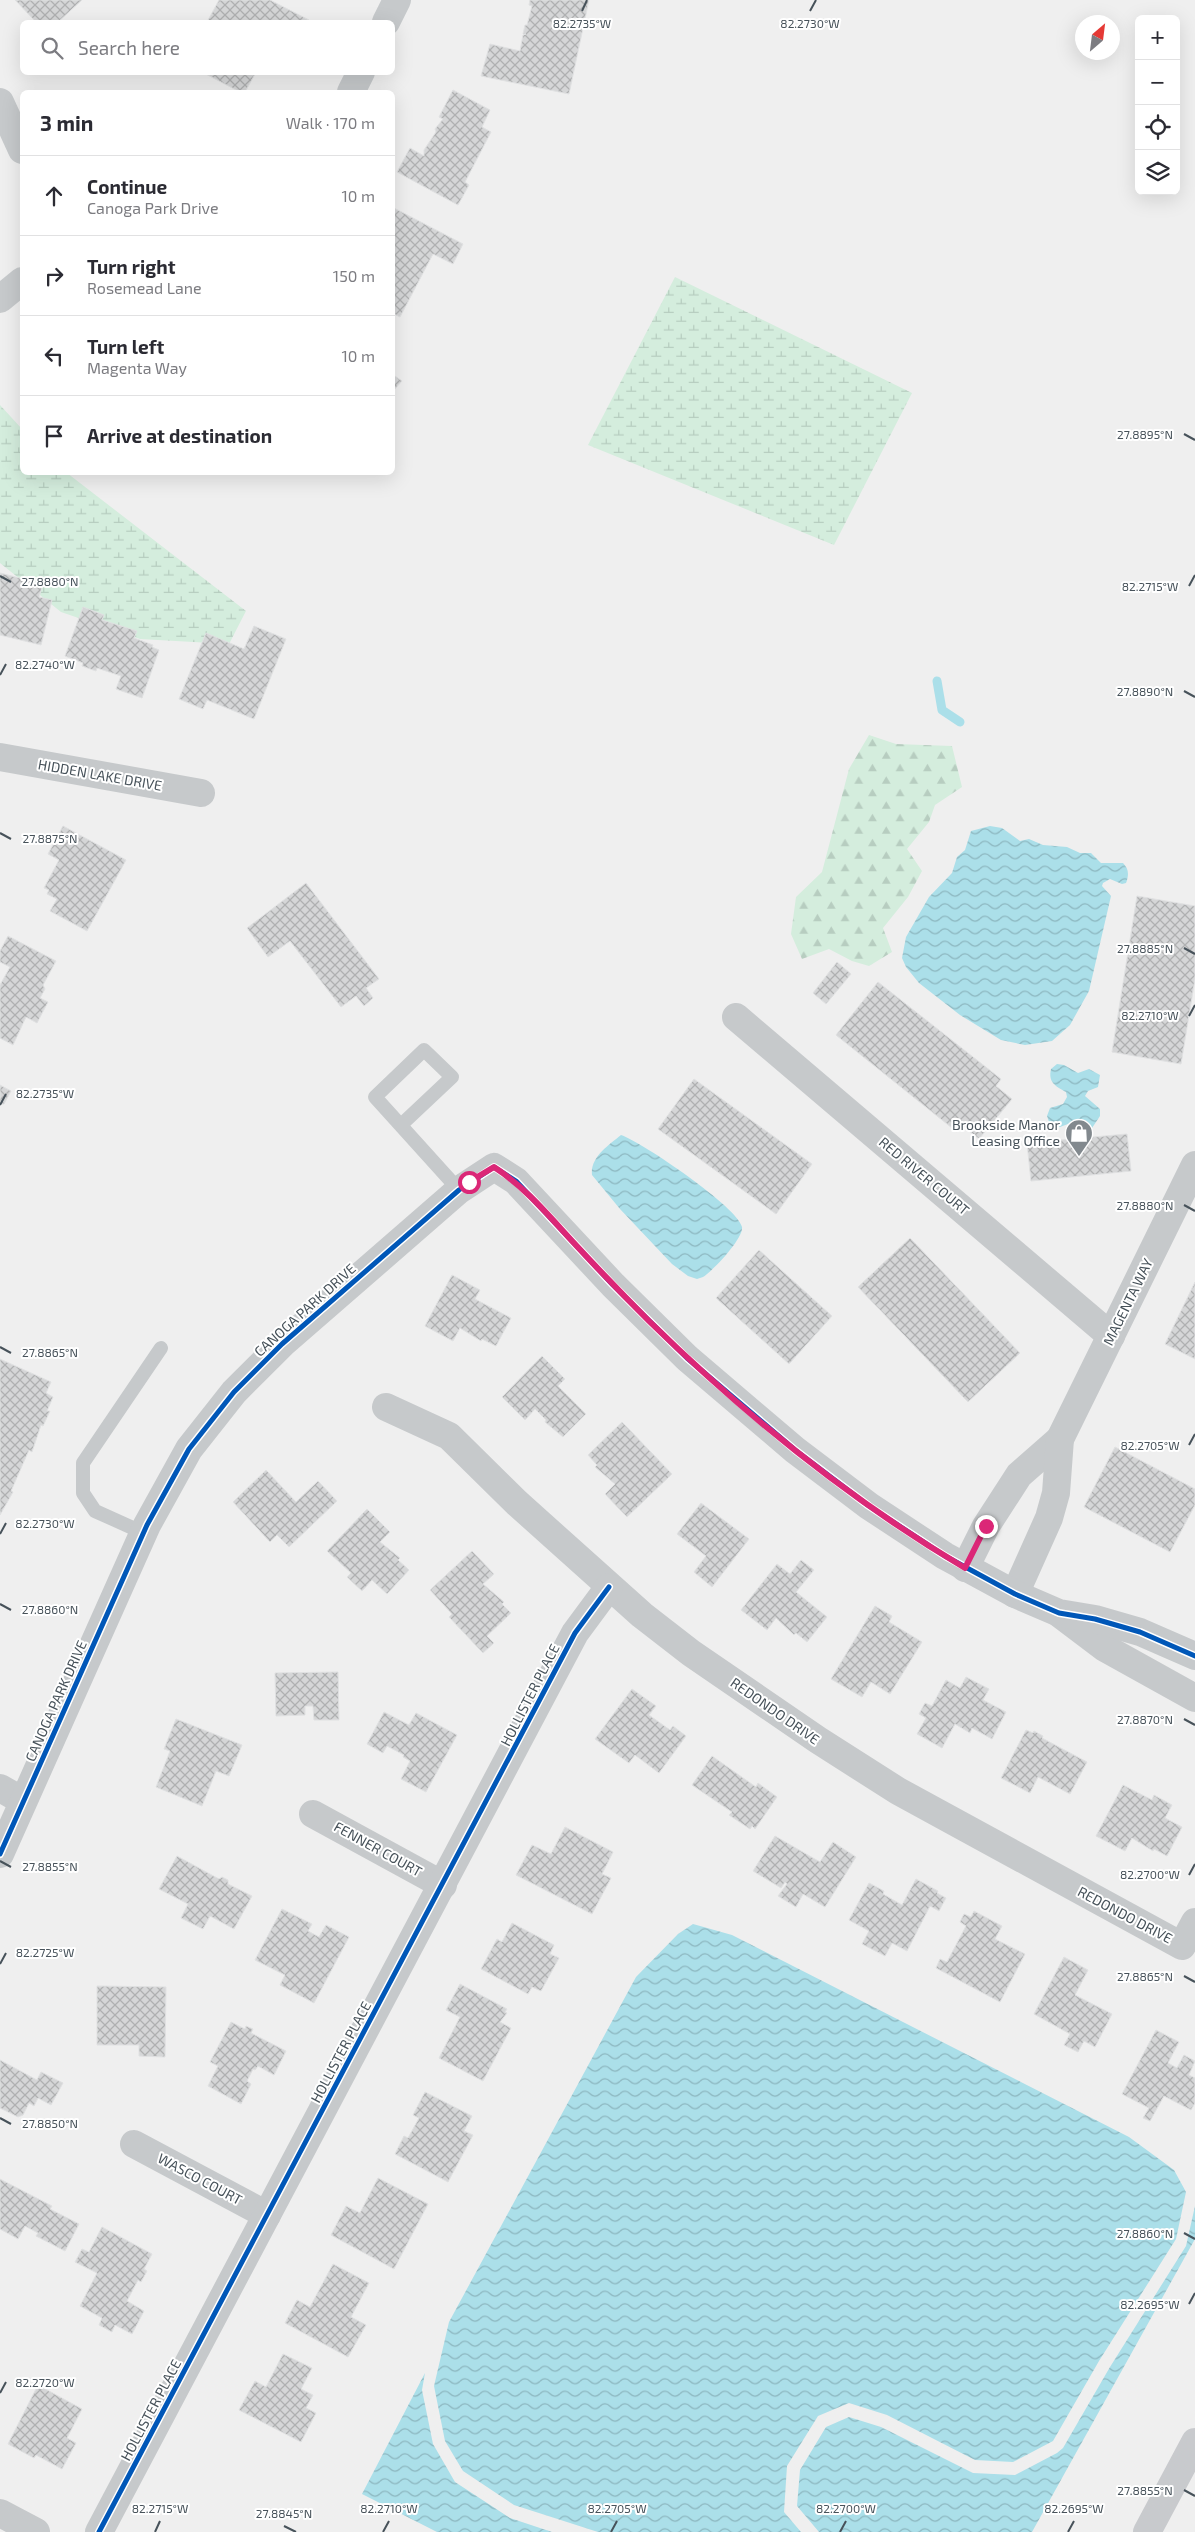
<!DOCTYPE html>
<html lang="en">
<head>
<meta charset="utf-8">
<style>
	body { margin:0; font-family:"Exo 2",sans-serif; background:#f2f2f3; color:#2b2b33 }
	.controls { position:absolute; right:15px; top:15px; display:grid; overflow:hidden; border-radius:8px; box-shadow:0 5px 20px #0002 }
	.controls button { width:45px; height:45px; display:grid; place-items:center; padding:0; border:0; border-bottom:1px solid #e1e1e2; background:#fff; color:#2b2b33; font:25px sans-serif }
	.compass { position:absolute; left:1075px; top:15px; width:45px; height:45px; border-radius:50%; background:#fff; box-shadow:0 5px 20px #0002; rotate:28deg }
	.stop { position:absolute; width:15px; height:15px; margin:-11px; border:4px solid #db2777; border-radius:50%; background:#fff }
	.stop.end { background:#db2777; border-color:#fff; box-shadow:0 1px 5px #0008 }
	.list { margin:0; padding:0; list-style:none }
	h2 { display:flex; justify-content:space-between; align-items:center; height:65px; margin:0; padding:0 20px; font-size:21px }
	h2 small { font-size:16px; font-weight:400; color:#7c7c81 }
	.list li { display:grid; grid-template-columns:32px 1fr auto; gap:15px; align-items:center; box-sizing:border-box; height:80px; padding:0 20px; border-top:1px solid #e1e1e2 }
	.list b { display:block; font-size:19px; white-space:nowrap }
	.list p { margin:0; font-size:16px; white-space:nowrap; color:#7c7c81 }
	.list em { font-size:16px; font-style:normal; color:#7c7c81 }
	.icon { flex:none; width:28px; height:28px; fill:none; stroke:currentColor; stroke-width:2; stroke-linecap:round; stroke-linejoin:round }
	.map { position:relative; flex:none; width:1195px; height:2532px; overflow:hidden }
	.search { position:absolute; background:#fff; box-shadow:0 5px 20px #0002; left:20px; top:20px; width:375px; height:55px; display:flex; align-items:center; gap:12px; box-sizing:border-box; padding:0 18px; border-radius:8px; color:#7c7c81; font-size:19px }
	.panel { position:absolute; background:#fff; box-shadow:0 5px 20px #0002; left:20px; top:90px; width:375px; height:385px; border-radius:8px }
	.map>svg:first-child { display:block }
	.forest { fill:url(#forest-firs) }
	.wetland { fill:url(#wetland-marsh) }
	.water { fill:url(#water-waves) }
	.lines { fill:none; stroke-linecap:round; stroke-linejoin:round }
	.stream { stroke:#abdfe9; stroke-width:9 }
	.building { fill:url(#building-cross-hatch); stroke:#e0e1e2 }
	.service { stroke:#c6c9cb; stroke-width:14 }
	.minor { stroke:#c6c9cb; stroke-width:28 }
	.tertiary { stroke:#c6c9cb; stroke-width:28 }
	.secondary { stroke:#c8cacd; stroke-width:28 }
	.cycleway-casing { stroke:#fff; stroke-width:8 }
	.cycleway { stroke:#0057b8; stroke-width:5 }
	.route { stroke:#db2777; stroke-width:6 }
	.ticks { fill:none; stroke:#47525a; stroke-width:2 }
	.labels { text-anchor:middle; stroke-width:4; stroke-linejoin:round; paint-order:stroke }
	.street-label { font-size:14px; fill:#47525a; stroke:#fff }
	.poi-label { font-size:14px; fill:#47525a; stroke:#fff; text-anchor:end }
	.ticks-label { font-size:12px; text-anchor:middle; fill:#47525a; stroke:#fff; stroke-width:4; stroke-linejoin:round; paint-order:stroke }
</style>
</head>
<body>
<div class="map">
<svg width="1195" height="2532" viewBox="0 0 1195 2532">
	<defs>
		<pattern id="forest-firs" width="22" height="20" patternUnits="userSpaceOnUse" patternTransform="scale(1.25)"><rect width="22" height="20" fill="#d4eddd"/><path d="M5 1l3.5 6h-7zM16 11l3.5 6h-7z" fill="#b7cdc0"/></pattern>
		<pattern id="wetland-marsh" width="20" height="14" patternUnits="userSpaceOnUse" patternTransform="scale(1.25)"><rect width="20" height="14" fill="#d4eddd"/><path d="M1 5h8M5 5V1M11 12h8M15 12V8" fill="none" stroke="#b7cdc0"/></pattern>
		<pattern id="water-waves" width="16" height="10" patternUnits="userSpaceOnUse" patternTransform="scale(1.25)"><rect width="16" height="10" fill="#abdfe9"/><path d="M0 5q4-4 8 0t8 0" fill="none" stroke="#8db7c0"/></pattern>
		<pattern id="building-cross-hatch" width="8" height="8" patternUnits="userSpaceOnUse" patternTransform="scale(1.25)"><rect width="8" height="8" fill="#d5d6d7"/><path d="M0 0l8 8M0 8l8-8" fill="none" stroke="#afb0b1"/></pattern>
	</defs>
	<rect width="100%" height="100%" fill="#efefef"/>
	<polygon class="forest" points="869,735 896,744 952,746 962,787 935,805 929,822 907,849 922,871 908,897 883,928 892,952 869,966 852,961 829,949 802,959 791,934 796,897 822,872 849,769"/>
	<g class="wetland">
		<polygon points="675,277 912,393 834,545 588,445"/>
		<polygon points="0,405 22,429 22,472 67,473 246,611 229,644 140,639 61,612 0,563"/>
	</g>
	<g class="water">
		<path d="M 990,826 L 1002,828 L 1020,841 L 1029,839 L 1043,845 L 1067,847 L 1080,853 L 1091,853 L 1101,863 L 1123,863 C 1129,869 1129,875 1126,883 L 1122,884 L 1110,879 L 1103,883 L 1102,886 L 1111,896 L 1089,991 L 1070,1025 L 1052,1041 L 1025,1045 L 1001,1040 L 960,1015 L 919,983 L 906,967 L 902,958 L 906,937 L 929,897 L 952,873 L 957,857 L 965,850 L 971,831 Z"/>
		<path d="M 1057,1064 L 1064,1065 L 1078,1073 L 1089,1069 L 1100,1075 L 1098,1087 L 1088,1091 L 1085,1096 L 1100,1109 L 1100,1116 L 1092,1128 L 1076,1121 L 1060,1127 L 1049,1122 L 1047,1116 L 1050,1108 L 1063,1104 L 1067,1097 L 1066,1092 C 1055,1086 1048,1082 1051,1069 Z"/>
		<path d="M 621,1135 C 642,1142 739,1208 742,1227 C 744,1238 712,1272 703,1277 L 697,1279 L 688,1276 L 672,1264 L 620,1209 L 592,1175 C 590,1157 609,1145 621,1135 Z"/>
		<polygon points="693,1924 732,1935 1129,2137 1174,2170 1186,2192 1176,2239 1099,2361 1053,2441 1013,2462 975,2460 887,2415 849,2403 818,2416 787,2466 784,2512 801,2532 598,2532 514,2505 463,2471 445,2441 434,2386 449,2322 636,1977 678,1934"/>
		<polygon points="1195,2206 1195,2239 1032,2532 819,2532 797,2506 800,2470 826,2427 849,2417 881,2427 973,2473 1015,2475 1057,2453 1063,2448 1110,2367 1186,2246"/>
		<polygon points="425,2373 422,2390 433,2444 455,2482 510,2518 552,2532 437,2532 362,2494"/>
	</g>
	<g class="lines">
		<polyline class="stream" points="937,681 942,710 960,722"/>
	</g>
	<g class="building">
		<polygon points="15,0 82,0 58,22 36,22"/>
		<polygon points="219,0 270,0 309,20 308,22 207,22"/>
		<polygon points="530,0 589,0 569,94 481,76 490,44 520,51 523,35 526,34 523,34 525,25 527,25 532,6 529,5"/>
		<polygon points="202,72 252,72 255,74 245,92 240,92"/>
		<polygon points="453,90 490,110 482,127 491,132 465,182 469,185 458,205 397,172 410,148 424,156 424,150 436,132 435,129 443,119 439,117"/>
		<polygon points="392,207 463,244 453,264 433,254 400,317 392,313"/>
		<polygon points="392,374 402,381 392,392"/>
		<polygon points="0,573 43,584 39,597 52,600 41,645 0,635"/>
		<polygon points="83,607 104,615 102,620 137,631 134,638 153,645 152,647 159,650 142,698 116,689 121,676 97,668 96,671 82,666 83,663 65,656"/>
		<polygon points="254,626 286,639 254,719 207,700 203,709 179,699 206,633 244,649"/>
		<polygon points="63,826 126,860 87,931 50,911 57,899 47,894 49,890 44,888 59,860 48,854"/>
		<polygon points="306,883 379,979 366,988 373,998 364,1006 356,996 341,1007 290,941 268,957 247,928"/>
		<polygon points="1137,896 1195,906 1195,979 1181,1064 1112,1052"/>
		<polygon points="8,936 56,961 43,985 45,989 40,998 48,1002 37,1023 26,1017 13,1045 0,1038 0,985 10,967 0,962 0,951"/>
		<polygon points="837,962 851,974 826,1004 813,993"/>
		<polygon points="878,982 1001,1079 996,1086 1012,1099 979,1139 962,1125 957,1132 836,1035"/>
		<polygon points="694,1079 812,1164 776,1214 658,1129"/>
		<polygon points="0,1085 11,1091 4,1104 0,1104"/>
		<polygon points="1127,1134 1131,1171 1031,1181 1027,1143"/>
		<polygon points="910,1238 1020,1353 968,1402 858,1287"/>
		<polygon points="759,1250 832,1316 789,1364 716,1298"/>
		<polygon points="452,1275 480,1290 475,1299 511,1318 496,1346 482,1339 481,1341 460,1328 453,1341 425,1326"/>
		<polygon points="1195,1282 1195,1359 1165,1344"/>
		<polygon points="542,1356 565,1379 558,1386 586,1414 563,1437 545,1422 546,1420 535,1409 525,1420 502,1397"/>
		<polygon points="0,1359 51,1382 46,1393 53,1397 47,1411 50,1411 43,1426 41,1425 32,1452 29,1450 11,1491 13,1492 0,1515"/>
		<polygon points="622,1422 672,1474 627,1517 605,1494 615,1484 595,1467 597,1465 588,1455"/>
		<polygon points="1115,1447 1195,1489 1195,1505 1170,1552 1084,1507"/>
		<polygon points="266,1470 296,1502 318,1481 337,1501 289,1547 277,1535 270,1542 233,1502"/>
		<polygon points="701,1503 749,1539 712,1587 694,1572 706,1556 677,1534"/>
		<polygon points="367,1509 390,1532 380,1542 400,1558 398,1560 409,1570 387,1594 372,1580 362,1591 347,1577 351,1573 327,1551"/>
		<polygon points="472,1551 494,1574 483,1584 504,1602 502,1604 511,1613 487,1636 494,1643 483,1653 449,1617 452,1614 430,1590"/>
		<polygon points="801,1560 814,1570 796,1592 827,1617 807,1642 796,1633 794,1635 776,1618 767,1630 741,1610 777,1564 790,1574"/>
		<polygon points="875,1606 892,1616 889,1622 922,1642 890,1694 871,1682 862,1697 831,1679"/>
		<polygon points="338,1672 339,1720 314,1720 313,1706 305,1706 305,1715 276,1716 275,1673"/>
		<polygon points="966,1677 989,1689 983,1700 1006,1712 992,1739 972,1728 970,1733 955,1724 942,1748 917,1734 926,1718 919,1714 925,1703 932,1706 946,1680 960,1688"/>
		<polygon points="632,1689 656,1706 649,1715 670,1730 673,1726 686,1736 659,1773 635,1755 629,1763 595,1739"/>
		<polygon points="384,1712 409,1725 416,1713 457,1735 426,1792 401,1779 410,1761 403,1757 404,1755 387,1746 383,1753 367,1744"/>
		<polygon points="176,1719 242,1745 229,1776 216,1771 202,1806 156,1787 170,1751 164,1749"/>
		<polygon points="1026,1730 1033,1733 1034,1731 1043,1736 1042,1738 1087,1762 1070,1794 1038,1777 1030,1793 1001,1778"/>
		<polygon points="712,1756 756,1787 758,1783 777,1797 755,1829 752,1826 750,1829 729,1815 732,1812 692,1785"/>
		<polygon points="1123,1785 1152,1800 1154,1795 1172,1805 1165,1818 1182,1827 1167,1856 1154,1849 1153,1851 1132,1838 1125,1851 1096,1836"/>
		<polygon points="565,1827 613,1852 602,1874 611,1878 592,1914 516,1875 532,1845 551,1854"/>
		<polygon points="775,1836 820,1862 833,1842 856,1857 825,1907 803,1894 796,1907 778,1896 787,1884 785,1882 781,1888 753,1871"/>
		<polygon points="177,1856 219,1879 222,1877 228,1880 228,1884 252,1896 234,1929 210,1916 203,1929 181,1918 188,1904 159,1889"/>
		<polygon points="916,1879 938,1891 937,1893 946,1898 939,1911 930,1906 907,1951 892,1943 885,1956 862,1944 869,1931 849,1920 869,1883 884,1891 883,1894 902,1905"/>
		<polygon points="282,1909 312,1924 308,1931 319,1937 326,1925 349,1937 314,2003 280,1985 285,1975 255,1960"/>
		<polygon points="974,1911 1002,1926 995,1939 1025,1954 1000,2002 936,1968 940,1959 947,1962 966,1926 960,1922 964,1914 971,1917"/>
		<polygon points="512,1923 554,1945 550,1954 559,1958 541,1991 532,1987 528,1994 481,1969 497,1939 502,1942"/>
		<polygon points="1064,1957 1088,1970 1075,1995 1112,2014 1095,2047 1084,2041 1078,2052 1064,2045 1070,2034 1034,2014"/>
		<polygon points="460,1984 507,2009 505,2012 507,2013 500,2022 511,2028 483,2081 439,2058 460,2017 446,2010"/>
		<polygon points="97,1986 166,1987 165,2057 139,2056 139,2045 97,2045"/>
		<polygon points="231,2022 245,2029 246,2026 253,2029 251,2033 286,2051 274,2075 258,2066 255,2070 253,2069 247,2081 251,2084 241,2104 208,2086 218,2066 210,2062"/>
		<polygon points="1156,2030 1179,2042 1168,2063 1177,2068 1184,2055 1195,2061 1189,2075 1195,2078 1195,2103 1191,2110 1164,2096 1150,2121 1143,2118 1149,2108 1122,2094"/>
		<polygon points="0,2060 37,2080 41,2072 63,2083 51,2105 38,2098 34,2106 29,2103 23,2115 18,2117 0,2108"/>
		<polygon points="425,2092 472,2116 464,2131 473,2135 448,2182 395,2154 404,2136 408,2138 419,2118 413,2115"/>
		<polygon points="378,2178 428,2204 394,2269 331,2235 346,2206 360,2213"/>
		<polygon points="0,2179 52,2206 50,2209 79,2224 65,2251 36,2236 38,2233 25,2226 18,2239 0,2229"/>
		<polygon points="102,2227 152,2254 144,2269 147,2271 141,2282 138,2280 127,2301 144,2311 132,2334 115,2325 112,2332 99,2325 102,2318 80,2306 97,2273 75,2262 82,2249 89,2252"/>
		<polygon points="333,2264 369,2283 351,2317 366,2325 348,2357 285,2323 297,2300 310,2307"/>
		<polygon points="283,2354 312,2368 301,2389 313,2395 306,2408 316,2413 301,2442 239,2410 255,2381 266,2387"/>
		<polygon points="38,2385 82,2409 67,2438 76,2443 62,2469 36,2455 34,2458 8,2444"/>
	</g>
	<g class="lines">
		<g class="service">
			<polyline points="401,1125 452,1077 424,1050 375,1097 459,1190"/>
			<polyline points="144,1533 95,1511 83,1493 83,1463 161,1348"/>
		</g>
		<g class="minor">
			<polyline points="386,22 397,0"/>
			<polyline points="351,92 361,72"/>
			<polyline points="0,102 22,150"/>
			<polyline points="0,299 22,281"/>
			<polyline points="0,757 201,793"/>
			<polyline points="736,1017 1111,1336"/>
			<polyline points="386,1407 449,1436 517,1503 642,1615 691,1653 818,1740 898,1791 1182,1946 1195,1922"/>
			<polyline points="965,1568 986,1526 1019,1475 1060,1439"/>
			<polyline points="1015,1594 1049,1518 1056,1493 1060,1439 1195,1165"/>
			<polyline points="0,1788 23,1801"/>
			<polyline points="313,1814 443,1885"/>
			<polyline points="134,2144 267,2215"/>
			<polyline points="0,2513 36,2532"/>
			<polyline points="99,2532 575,1633 609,1587"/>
		</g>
		<g class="tertiary">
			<polyline points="1060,1614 1105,1648 1195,1698"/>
			<polyline points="0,1854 147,1525 189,1449 234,1392 282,1344 459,1190 494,1167 516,1181 613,1285 687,1358 795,1450 869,1506 945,1556 1015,1594 1059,1613 1095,1619 1140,1632 1195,1656"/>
		</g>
		<polyline class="secondary" points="1147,2532 1195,2442"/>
		<g class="cycleway-casing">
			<g id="cycleway">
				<polyline points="0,1854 147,1525 189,1449 234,1392 282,1344 459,1190 494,1167 516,1181 613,1285 687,1358 795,1450 869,1506 945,1556 1015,1594 1059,1613 1095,1619 1140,1632 1195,1656"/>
				<polyline points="99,2532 575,1633 609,1587"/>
			</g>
		</g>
		<use href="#cycleway" class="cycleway"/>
	</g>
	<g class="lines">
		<path class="route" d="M 469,1182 L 494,1167 C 525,1187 548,1215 573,1242 C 598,1269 623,1295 649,1321 C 744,1414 850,1500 965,1568 L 986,1526"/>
	</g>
	<path class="ticks" d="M 582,11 L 587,0M 810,11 L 816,0M 1184,434 L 1195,440M 0,576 L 11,582M 1189,586 L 1195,575M 0,675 L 6,664M 1184,691 L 1195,697M 0,833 L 11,839M 1184,948 L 1195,954M 1189,1016 L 1195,1005M 0,1105 L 6,1094M 1184,1205 L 1195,1211M 0,1347 L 11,1353M 1189,1445 L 1195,1434M 0,1534 L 6,1523M 0,1604 L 11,1610M 1184,1719 L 1195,1725M 0,1861 L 11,1867M 1189,1875 L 1195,1864M 0,1964 L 6,1953M 1184,1976 L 1195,1982M 0,2118 L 11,2124M 1184,2233 L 1195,2239M 1189,2304 L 1195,2293M 0,2393 L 6,2382M 1184,2490 L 1195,2496M 284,2526 L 296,2532M 155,2532 L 160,2521M 383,2532 L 389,2521M 611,2532 L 617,2521M 840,2532 L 846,2521M 1068,2532 L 1074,2521"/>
	<defs>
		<g id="shop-pin" transform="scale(1.4375)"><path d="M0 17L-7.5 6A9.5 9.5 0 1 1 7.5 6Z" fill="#82898e" stroke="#fff"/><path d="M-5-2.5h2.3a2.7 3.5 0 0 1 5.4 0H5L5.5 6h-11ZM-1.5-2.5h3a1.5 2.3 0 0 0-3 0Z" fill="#fff"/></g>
	</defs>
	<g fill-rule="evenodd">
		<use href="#shop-pin" x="1079" y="1133"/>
	</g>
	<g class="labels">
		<g class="street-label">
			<text transform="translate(100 775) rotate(10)" y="5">HIDDEN LAKE DRIVE</text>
			<text transform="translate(924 1176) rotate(40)" y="5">RED RIVER COURT</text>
			<text transform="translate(1128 1302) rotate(-64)" y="5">MAGENTA WAY</text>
			<text transform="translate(305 1310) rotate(-42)" y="5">CANOGA PARK DRIVE</text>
			<text transform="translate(530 1695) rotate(-63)" y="5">HOLLISTER PLACE</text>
			<text transform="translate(56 1701) rotate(-66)" y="5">CANOGA PARK DRIVE</text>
			<text transform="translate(775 1711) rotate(35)" y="5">REDONDO DRIVE</text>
			<text transform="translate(378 1849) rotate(29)" y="5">FENNER COURT</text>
			<text transform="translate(1125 1915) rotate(28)" y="5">REDONDO DRIVE</text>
			<text transform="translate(341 2052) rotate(-62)" y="5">HOLLISTER PLACE</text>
			<text transform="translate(200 2179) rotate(28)" y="5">WASCO COURT</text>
			<text transform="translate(151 2410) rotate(-62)" y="5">HOLLISTER PLACE</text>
		</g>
		<g class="poi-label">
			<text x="1060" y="1130">Brookside Manor<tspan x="1060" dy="16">Leasing Office</tspan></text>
		</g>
	</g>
	<g class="ticks-label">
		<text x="582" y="28">82.2735°W</text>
		<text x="810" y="28">82.2730°W</text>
		<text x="1145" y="439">27.8895°N</text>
		<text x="50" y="586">27.8880°N</text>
		<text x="1150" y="591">82.2715°W</text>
		<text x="45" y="669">82.2740°W</text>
		<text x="1145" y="696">27.8890°N</text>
		<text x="50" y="843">27.8875°N</text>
		<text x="1145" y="953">27.8885°N</text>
		<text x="1150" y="1020">82.2710°W</text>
		<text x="45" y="1098">82.2735°W</text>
		<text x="1145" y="1210">27.8880°N</text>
		<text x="50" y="1357">27.8865°N</text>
		<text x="1150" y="1450">82.2705°W</text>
		<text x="45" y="1528">82.2730°W</text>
		<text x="50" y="1614">27.8860°N</text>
		<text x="1145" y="1724">27.8870°N</text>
		<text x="50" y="1871">27.8855°N</text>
		<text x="1150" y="1879">82.2700°W</text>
		<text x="45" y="1957">82.2725°W</text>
		<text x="1145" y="1981">27.8865°N</text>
		<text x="50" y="2128">27.8850°N</text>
		<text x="1145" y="2238">27.8860°N</text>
		<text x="1150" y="2309">82.2695°W</text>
		<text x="45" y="2387">82.2720°W</text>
		<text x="1145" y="2495">27.8855°N</text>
		<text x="160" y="2513">82.2715°W</text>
		<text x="389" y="2513">82.2710°W</text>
		<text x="617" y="2513">82.2705°W</text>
		<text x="846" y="2513">82.2700°W</text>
		<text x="1074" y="2513">82.2695°W</text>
		<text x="284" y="2518">27.8845°N</text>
	</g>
</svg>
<div class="controls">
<button>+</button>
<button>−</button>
<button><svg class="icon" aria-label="locate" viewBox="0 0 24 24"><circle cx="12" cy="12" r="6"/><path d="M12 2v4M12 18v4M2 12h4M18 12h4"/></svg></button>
<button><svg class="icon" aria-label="layers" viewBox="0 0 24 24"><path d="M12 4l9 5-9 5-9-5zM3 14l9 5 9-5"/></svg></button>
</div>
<svg class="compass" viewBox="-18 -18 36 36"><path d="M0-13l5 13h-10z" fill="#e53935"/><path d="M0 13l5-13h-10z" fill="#7c7c81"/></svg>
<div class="stop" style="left:469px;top:1182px"></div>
<div class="stop end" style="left:986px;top:1526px"></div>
<div class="search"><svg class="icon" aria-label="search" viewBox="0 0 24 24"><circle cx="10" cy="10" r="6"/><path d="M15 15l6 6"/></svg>Search here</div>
<section class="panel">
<h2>3 min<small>Walk · 170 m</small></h2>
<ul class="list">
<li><svg class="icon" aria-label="ahead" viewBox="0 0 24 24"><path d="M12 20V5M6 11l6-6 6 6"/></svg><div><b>Continue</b><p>Canoga Park Drive</p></div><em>10 m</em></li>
<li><svg class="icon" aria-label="right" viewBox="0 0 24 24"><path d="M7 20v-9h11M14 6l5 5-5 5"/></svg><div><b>Turn right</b><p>Rosemead Lane</p></div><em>150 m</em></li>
<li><svg class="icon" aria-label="left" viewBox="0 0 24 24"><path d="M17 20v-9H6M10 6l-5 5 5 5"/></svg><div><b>Turn left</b><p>Magenta Way</p></div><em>10 m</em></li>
<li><svg class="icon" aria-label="arrive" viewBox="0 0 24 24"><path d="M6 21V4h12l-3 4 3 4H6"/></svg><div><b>Arrive at destination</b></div></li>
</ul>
</section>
</div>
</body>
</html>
